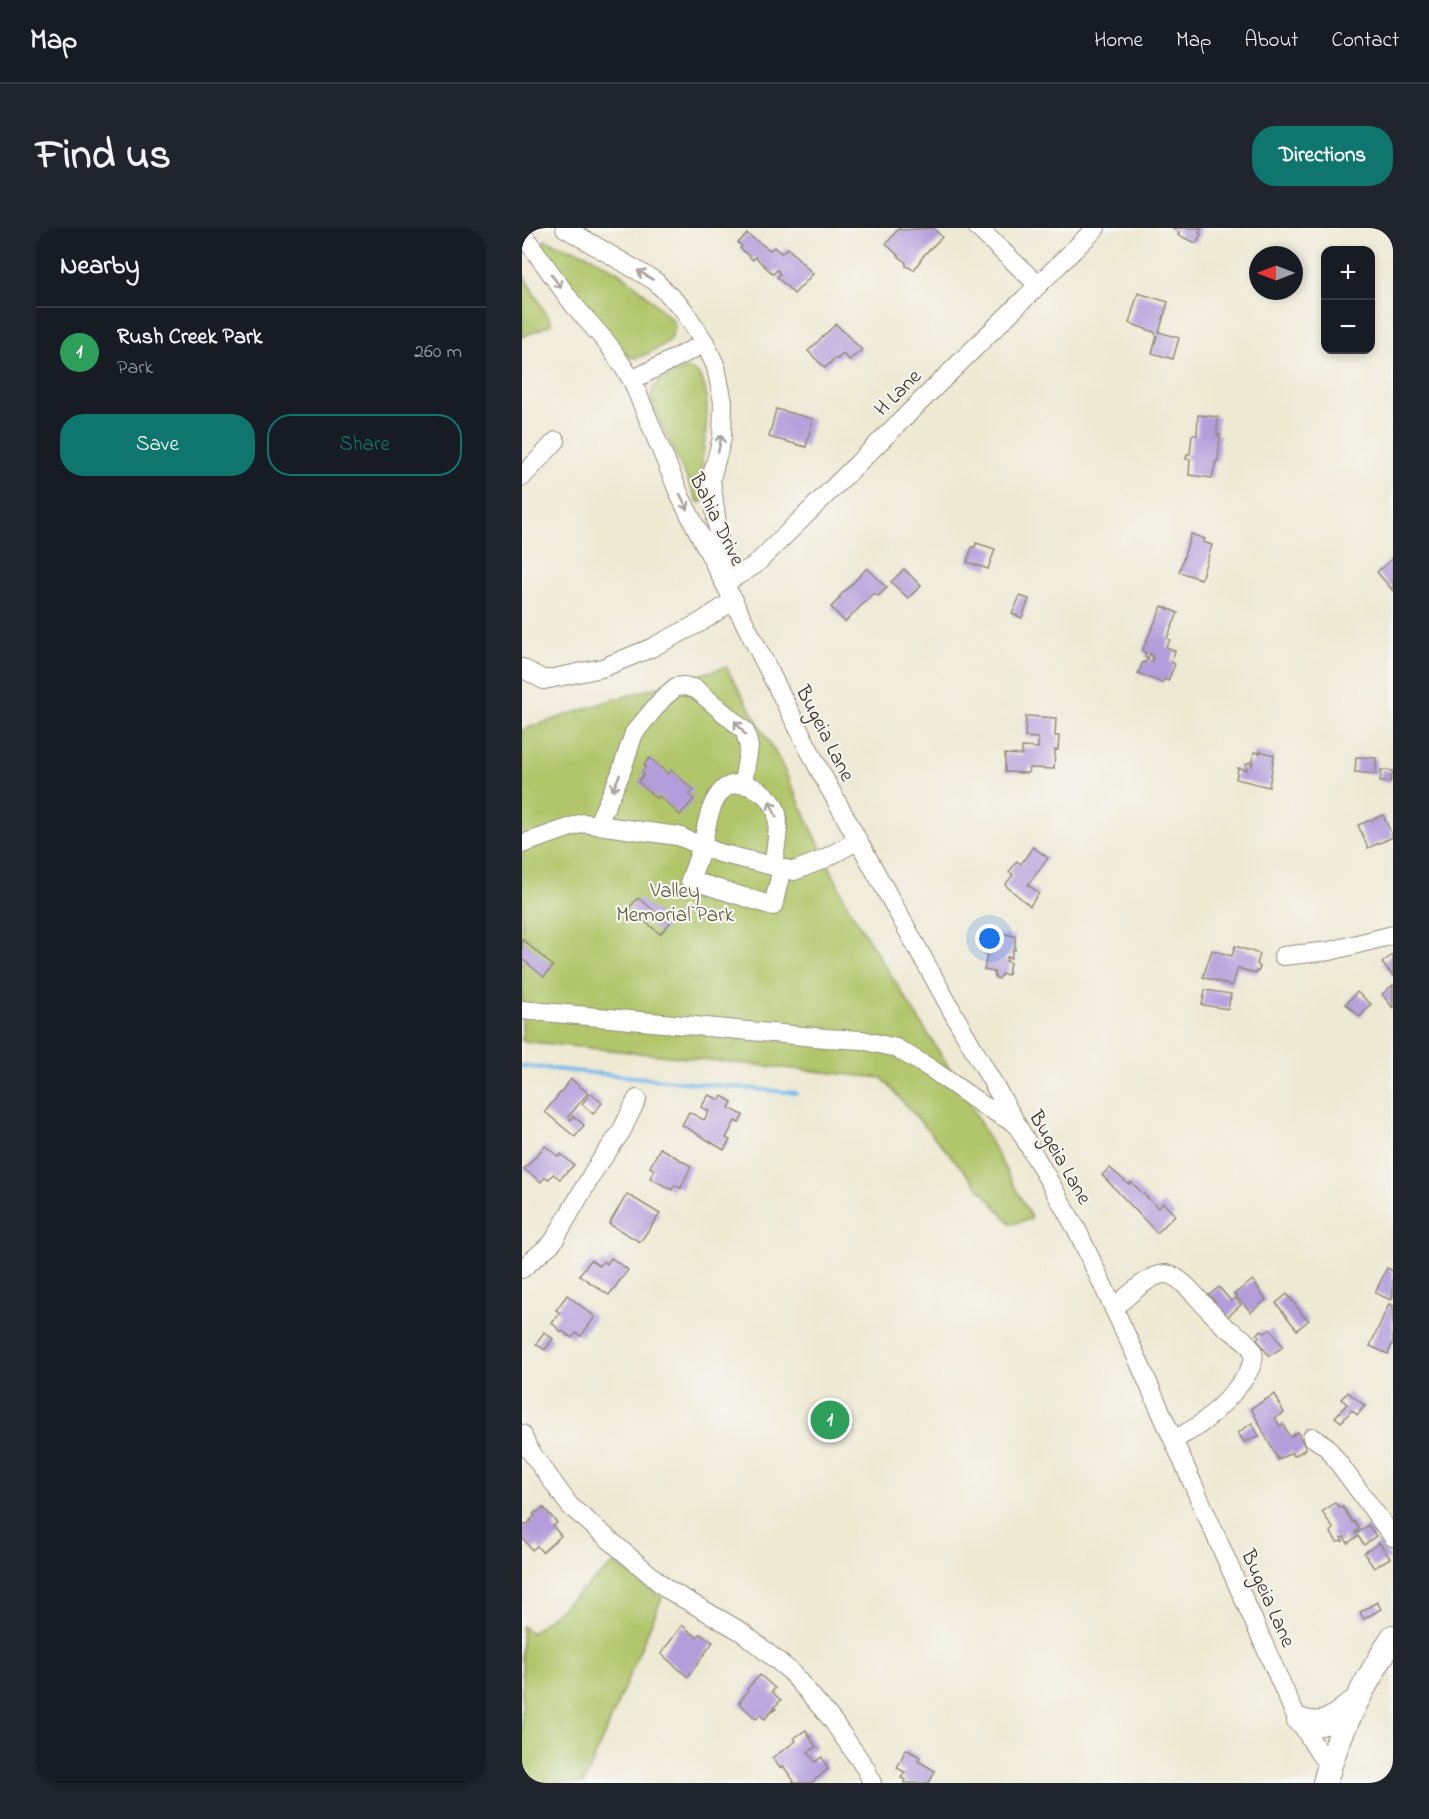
<!DOCTYPE html>
<html lang="en">
<head>
<meta charset="utf-8">
<style>
	body { margin:0; font-family:"Indie Flower",sans-serif; background:#20242c; color:#f1f3f6 }
	.controls { position:absolute; right:18px; top:18px; display:grid; overflow:hidden; border-radius:12px; box-shadow:0 3px 9px #0003 }
	.controls button { width:54px; height:54px; display:grid; place-items:center; padding:0; border:0; border-bottom:2px solid #363941; background:#171b24; color:#f1f3f6; font:30px sans-serif }
	.compass { position:absolute; left:727px; top:18px; width:54px; height:54px; border-radius:50%; background:#171b24; box-shadow:0 3px 9px #0003; rotate:270deg }
	.you { position:absolute; left:468px; top:711px; width:21px; height:21px; margin:-15px; border:4px solid #fff; border-radius:50%; background:#1a73e8; box-shadow:0 0 0 9px #1a73e833 }
	.badge { display:grid; place-items:center; width:39px; height:39px; border-radius:50%; background:#0f766e; color:#fff; font-size:20px; font-weight:700 }
	.pin { position:absolute; translate:-50% -50%; border:3px solid #fff; box-shadow:0 2px 6px #0006 }
	.list { margin:0; padding:0; list-style:none }
	h2 { display:flex; justify-content:space-between; align-items:center; height:78px; margin:0; padding:0 24px; font-size:26px }
	h2 small { font-size:20px; font-weight:400; color:#9ea1a6 }
	.list li { display:grid; grid-template-columns:39px 1fr auto; gap:18px; align-items:center; box-sizing:border-box; height:90px; padding:0 24px; border-top:2px solid #363941 }
	.list b { display:block; font-size:22px; white-space:nowrap }
	.list p { margin:0; font-size:20px; white-space:nowrap; color:#9ea1a6 }
	.list em { font-size:20px; font-style:normal; color:#9ea1a6 }
	.actions { display:flex; gap:12px; padding:18px 24px }
	.actions a { flex:1; padding:14px 0; border:2px solid #0f766e; border-radius:24px; text-align:center; font-size:21px; color:#0f766e }
	.actions .main { background:#0f766e; color:#fff }
	.map { position:relative; flex:none; width:871px; height:1555px; overflow:hidden; border-radius:24px }
	header { display:flex; align-items:center; gap:36px; box-sizing:border-box; height:84px; padding:0 30px; background:#171b24; border-bottom:2px solid #363941 }
	header strong { font-size:28px }
	nav { display:flex; gap:33px; margin-inline-start:auto; font-size:21px }
	.intro { display:flex; align-items:center; justify-content:space-between; box-sizing:border-box; height:144px; padding:0 36px }
	h1 { margin:0; font-size:42px }
	.button { padding:15px 27px; border-radius:24px; background:#0f766e; color:#fff; font-size:21px; font-weight:700 }
	main { display:flex; gap:36px; padding:0 36px }
	aside { flex:1; background:#171b24; border-radius:24px; box-shadow:0 3px 9px #0003 }
	.map>svg:first-child { display:block }
	.green { fill:#b1c66a; stroke:#767844; stroke-width:1.5 }
	.lines { fill:none; stroke-linecap:round; stroke-linejoin:round }
	.stream { stroke:#75b9eb; stroke-width:4 }
	.building { fill:#b49ddb }
	.minor-casing { stroke:#948a78; stroke-width:20 }
	.major-casing { stroke:#948a78; stroke-width:26 }
	.minor { stroke:#fff; stroke-width:18 }
	.major { stroke:#fff; stroke-width:24 }
	.oneway { stroke:#a79f9a }
	.labels { text-anchor:middle; stroke-width:4.5; stroke-linejoin:round; paint-order:stroke }
	.street-label { font-size:21px; fill:#3b2a1e; stroke:#f6f6f2 }
	.park-label { font-size:21px; fill:#5e5935; stroke:#f6f6f2 }
</style>
</head>
<body>
<header>
<strong>Map</strong>
<nav><a>Home</a><a>Map</a><a>About</a><a>Contact</a></nav>
</header>
<div class="intro"><h1>Find us</h1><a class="button">Directions</a></div>
<main>
<aside>
<h2>Nearby<small></small></h2>
<ul class="list">
<li><span class="badge" style="background:#2e9e5b">1</span><div><b>Rush Creek Park</b><p>Park</p></div><em>260 m</em></li>
</ul>
<div class="actions"><a class="main">Save</a><a>Share</a></div>
</aside>
<div class="map">
<svg width="871" height="1555" viewBox="0 0 871 1555">
	<rect width="100%" height="100%" fill="#f6f6f2"/>
	<filter id="ink" filterUnits="userSpaceOnUse"><feTurbulence type="fractalNoise" baseFrequency=".0167" numOctaves="2"/><feDisplacementMap in="SourceGraphic" scale="12" xChannelSelector="R" yChannelSelector="G"/><feConvolveMatrix kernelMatrix="1 2 1 2 8 2 1 2 1" color-interpolation-filters="sRGB"/></filter>
	<filter id="wash" filterUnits="userSpaceOnUse"><feTurbulence type="fractalNoise" baseFrequency=".008" numOctaves="4" result="noise"/><feDisplacementMap in="SourceGraphic" scale="24" xChannelSelector="R" yChannelSelector="G"/><feGaussianBlur stdDeviation="1.35" result="paint"/><feColorMatrix in="noise" values="0 0 0 0 0 0 0 0 0 0 0 0 0 0 0 0 0 1.4 0 .05"/><feComposite in="paint" operator="in"/></filter>
	<g filter="url(#wash)">
		<rect width="100%" height="100%" fill="#eee9d3"/>
		<g class="green">
			<path d="M 23,12 L 62,25 L 96,44 L 115,58 L 150,92 L 153,100 L 148,112 C 142,117 119,131 111,130 C 94,128 30,35 17,17 Z"/>
			<polygon points="0,45 30,96 0,109"/>
			<path d="M 159,142 C 198,134 182,213 180,234 C 180,246 181,259 182,272 L 178,275 L 175,272 L 130,177 C 126,154 142,152 159,142 Z"/>
			<polygon points="204,439 257,531 328,682 435,852 510,991 489,996 360,850 0,813 0,502 87,473"/>
			<polygon points="93,1335 140,1370 62,1555 0,1555 0,1398 9,1405"/>
		</g>
		<g class="lines">
			<polyline class="stream" points="0,838 274,865"/>
		</g>
		<g id="blocks">
			<g class="building">
				<polygon points="377,0 379,2 411,0 420,9 402,27 392,42 384,38 384,35 364,16"/>
				<polygon points="650,0 680,0 677,5 679,6 674,15 656,7 657,4"/>
				<polygon points="225,6 248,22 252,19 259,25 266,20 291,46 272,66 255,49 258,46 255,42 251,46 233,29 231,32 218,20 220,18 216,15"/>
				<polygon points="616,65 646,74 637,104 657,110 651,131 630,125 635,108 632,104 607,95"/>
				<polygon points="314,96 340,122 327,132 321,126 315,131 313,130 303,140 286,123"/>
				<polygon points="254,181 291,191 284,219 247,209"/>
				<polygon points="676,187 696,189 695,207 698,207 696,233 694,233 690,250 667,247 668,231 664,231 665,226 668,226 670,207 675,207"/>
				<polygon points="669,306 683,311 681,314 690,317 679,351 657,344"/>
				<polygon points="454,315 473,321 466,341 445,334 450,319 453,319"/>
				<polygon points="871,330 871,363 855,344"/>
				<polygon points="345,340 365,360 356,368 352,365 323,394 309,379 318,370 317,369"/>
				<polygon points="382,341 399,358 386,370 369,354"/>
				<polygon points="498,368 507,371 500,390 490,386"/>
				<polygon points="640,378 656,385 645,410 648,412 644,419 653,423 649,434 653,436 646,453 642,451 640,455 616,445 621,434 623,435 625,431 630,434 631,429 628,425 626,430 623,429 624,425 620,423"/>
				<polygon points="504,488 534,490 533,508 537,508 536,522 533,522 532,541 507,540 506,545 483,544 483,526 500,527 500,519 516,520 516,510 503,509"/>
				<polygon points="738,523 752,527 747,559 714,551 716,540 725,542 724,536 728,534 730,538 732,524 738,525"/>
				<polygon points="834,529 854,530 854,546 833,544"/>
				<polygon points="128,530 146,546 149,542 172,562 167,567 172,571 158,587 137,568 135,571 116,554 122,546 120,544 124,538 122,536"/>
				<polygon points="859,542 871,543 868,554 858,554"/>
				<polygon points="861,587 871,609 846,620 836,597"/>
				<polygon points="511,619 526,630 506,657 517,665 508,678 483,657 491,647 487,644 495,633 499,636"/>
				<polygon points="116,670 148,695 138,706 107,680"/>
				<polygon points="467,703 481,707 481,706 493,708 493,722 491,721 489,730 485,729 484,733 488,734 486,747 480,746 477,751 473,750 472,744 462,742 465,726 462,725 461,722"/>
				<polygon points="0,711 31,738 22,749 0,731"/>
				<polygon points="713,718 738,726 735,736 738,739 736,744 734,743 734,746 716,740 710,758 681,749 690,722 710,728"/>
				<polygon points="871,726 871,748 860,735"/>
				<polygon points="871,757 871,780 860,766"/>
				<polygon points="683,762 709,766 706,781 680,777"/>
				<polygon points="835,764 849,776 838,789 824,776"/>
				<polygon points="49,851 66,865 46,889 49,892 51,888 62,897 53,909 23,884"/>
				<polygon points="69,865 80,875 71,886 60,876"/>
				<polygon points="187,867 198,872 200,868 210,874 207,880 221,887 217,895 213,893 204,910 208,912 202,922 160,897 167,884 182,892 187,883 179,879"/>
				<polygon points="23,918 37,929 39,926 52,937 38,951 31,946 27,951 23,949 19,954 2,941"/>
				<polygon points="138,920 169,938 159,960 152,957 150,962 128,950 132,942 128,939"/>
				<polygon points="588,940 604,954 607,956 609,954 636,980 641,975 653,987 635,1005 580,947"/>
				<polygon points="105,966 138,986 118,1014 87,996"/>
				<polygon points="89,1030 106,1042 87,1067 57,1047 69,1032 77,1038 81,1033 85,1036"/>
				<polygon points="865,1040 871,1043 871,1068 869,1072 853,1065"/>
				<polygon points="731,1052 744,1072 729,1084 712,1066"/>
				<polygon points="697,1059 709,1073 713,1070 719,1077 700,1094 688,1080 694,1074 687,1067"/>
				<polygon points="765,1066 780,1085 779,1086 787,1092 775,1102 754,1075"/>
				<polygon points="45,1067 73,1089 59,1108 54,1105 50,1110 40,1103 39,1104 30,1095 38,1085 34,1082"/>
				<polygon points="867,1076 871,1078 871,1114 866,1126 848,1118"/>
				<polygon points="749,1101 761,1119 747,1128 735,1111 737,1109 735,1106 740,1102 743,1105"/>
				<polygon points="22,1104 31,1111 23,1122 14,1116"/>
				<polygon points="826,1164 843,1178 835,1187 830,1182 819,1194 813,1189 825,1176 819,1171"/>
				<polygon points="753,1166 762,1185 753,1190 758,1198 761,1196 768,1209 776,1204 784,1221 772,1228 770,1224 756,1232 729,1180"/>
				<polygon points="730,1195 737,1208 722,1214 716,1205"/>
				<polygon points="813,1275 819,1280 821,1279 830,1294 832,1293 837,1301 833,1304 834,1306 846,1297 854,1308 842,1317 836,1308 826,1315 822,1309 819,1310 821,1313 815,1314 809,1305 811,1300 800,1284"/>
				<polygon points="22,1280 35,1295 31,1298 39,1308 20,1324 15,1318 10,1322 0,1309 0,1299 10,1293 8,1292 13,1288 11,1286"/>
				<polygon points="857,1315 868,1330 852,1340 842,1325"/>
				<polygon points="855,1374 859,1381 842,1391 838,1384"/>
				<polygon points="160,1397 175,1409 178,1406 191,1414 166,1449 139,1426"/>
				<polygon points="238,1447 253,1460 250,1464 259,1472 252,1479 254,1481 252,1483 251,1481 243,1491 238,1487 234,1491 217,1475 226,1463 225,1461"/>
				<polygon points="284,1502 294,1519 286,1524 293,1534 300,1529 306,1541 289,1555 269,1555 272,1553 261,1538 258,1540 250,1530 274,1513 272,1510"/>
				<polygon points="384,1521 398,1529 396,1533 413,1543 407,1555 382,1555 384,1552 379,1550 383,1544 375,1540"/>
			</g>
		</g>
	</g>
	<g filter="url(#ink)">
		<use href="#blocks" fill-opacity="0" stroke="#948a78" stroke-width="1.5"/>
		<g class="lines">
			<g class="minor-casing">
				<g id="minor">
					<polyline points="43,0 133,53 161,81 183,115 194,139 201,174 200,210 189,251 201,342"/>
					<polyline points="456,0 515,56"/>
					<polyline points="0,5 51,76 86,116 110,152 159,270 299,545 435,792 555,1002 615,1130 771,1482 797,1525 807,1538"/>
					<polyline points="110,152 183,115"/>
					<polyline points="0,249 34,213"/>
					<polyline points="203,355 233,337 574,0"/>
					<polyline points="0,440 22,452 80,440 129,420 179,394 212,372"/>
					<polyline points="75,597 98,547 112,505 141,470 154,459 162,458 174,461 223,503 227,519 221,555"/>
					<polyline points="0,616 61,595 156,608 197,625 272,643 300,632 335,613"/>
					<path d="M 251,638 C 253,623 259,596 254,582 C 247,562 213,545 198,565 C 186,580 185,599 180,617 C 177,629 172,641 168,652 L 251,678 L 260,640"/>
					<polyline points="761,728 808,723 871,707"/>
					<polyline points="0,782 304,810 340,812 374,820 408,840 459,876 494,896"/>
					<polyline points="0,1041 31,1014 73,941 99,904 115,871"/>
					<path d="M 592,1080 C 604,1070 628,1045 644,1046 C 658,1047 676,1071 685,1080 C 691,1086 696,1092 701,1097 C 711,1105 727,1112 731,1124 C 738,1143 690,1187 676,1198 C 668,1203 660,1207 652,1212"/>
					<polyline points="0,1206 6,1220 48,1278 145,1361 220,1404 268,1443 310,1492 344,1541 350,1555"/>
					<polyline points="790,1209 804,1218 871,1309"/>
				</g>
			</g>
			<g class="major-casing">
				<g id="major">
					<path d="M 777,1492 C 805,1502 812,1489 834,1473"/>
					<path d="M 803,1555 C 815,1503 844,1454 871,1409"/>
				</g>
			</g>
			<use href="#minor" class="minor"/>
			<use href="#major" class="major"/>
		</g>
		<defs><path id="oneway-shaft" d="M-6 0H5M1.5-3L5.5 0L1.5 3" fill="none" stroke-width="1.6" stroke-linecap="round" stroke-linejoin="round" transform="scale(1.5)"/></defs>
		<g class="oneway">
			<use href="#oneway-shaft" transform="translate(123 47) rotate(-149)"/>
			<use href="#oneway-shaft" transform="translate(34 53) rotate(54)"/>
			<use href="#oneway-shaft" transform="translate(198 215) rotate(-79)"/>
			<use href="#oneway-shaft" transform="translate(162 274) rotate(64)"/>
			<use href="#oneway-shaft" transform="translate(218 500) rotate(-128)"/>
			<use href="#oneway-shaft" transform="translate(94 555) rotate(114)"/>
			<use href="#oneway-shaft" transform="translate(251 581) rotate(-113)"/>
		</g>
	</g>
	<g class="labels">
		<g class="street-label">
			<text transform="translate(375 164) rotate(-45)" y="7">H Lane</text>
			<text transform="translate(196 291) rotate(64)" y="7">Bahia Drive</text>
			<text transform="translate(304 505) rotate(63)" y="7">Bugeia Lane</text>
			<text transform="translate(539 929) rotate(60)" y="7">Bugeia Lane</text>
			<text transform="translate(747 1370) rotate(66)" y="7">Bugeia Lane</text>
		</g>
		<g class="park-label">
			<text x="153" y="669">Valley<tspan x="153" dy="24">Memorial Park</tspan></text>
		</g>
	</g>
</svg>
<div class="controls">
<button>+</button>
<button>−</button>
</div>
<svg class="compass" viewBox="-18 -18 36 36"><path d="M0-13l5 13h-10z" fill="#e53935"/><path d="M0 13l5-13h-10z" fill="#9ea1a6"/></svg>
<div class="you"></div>
<div class="pin badge" style="left:308px;top:1192px;background:#2e9e5b">1</div>
</div>
</main>
</body>
</html>
